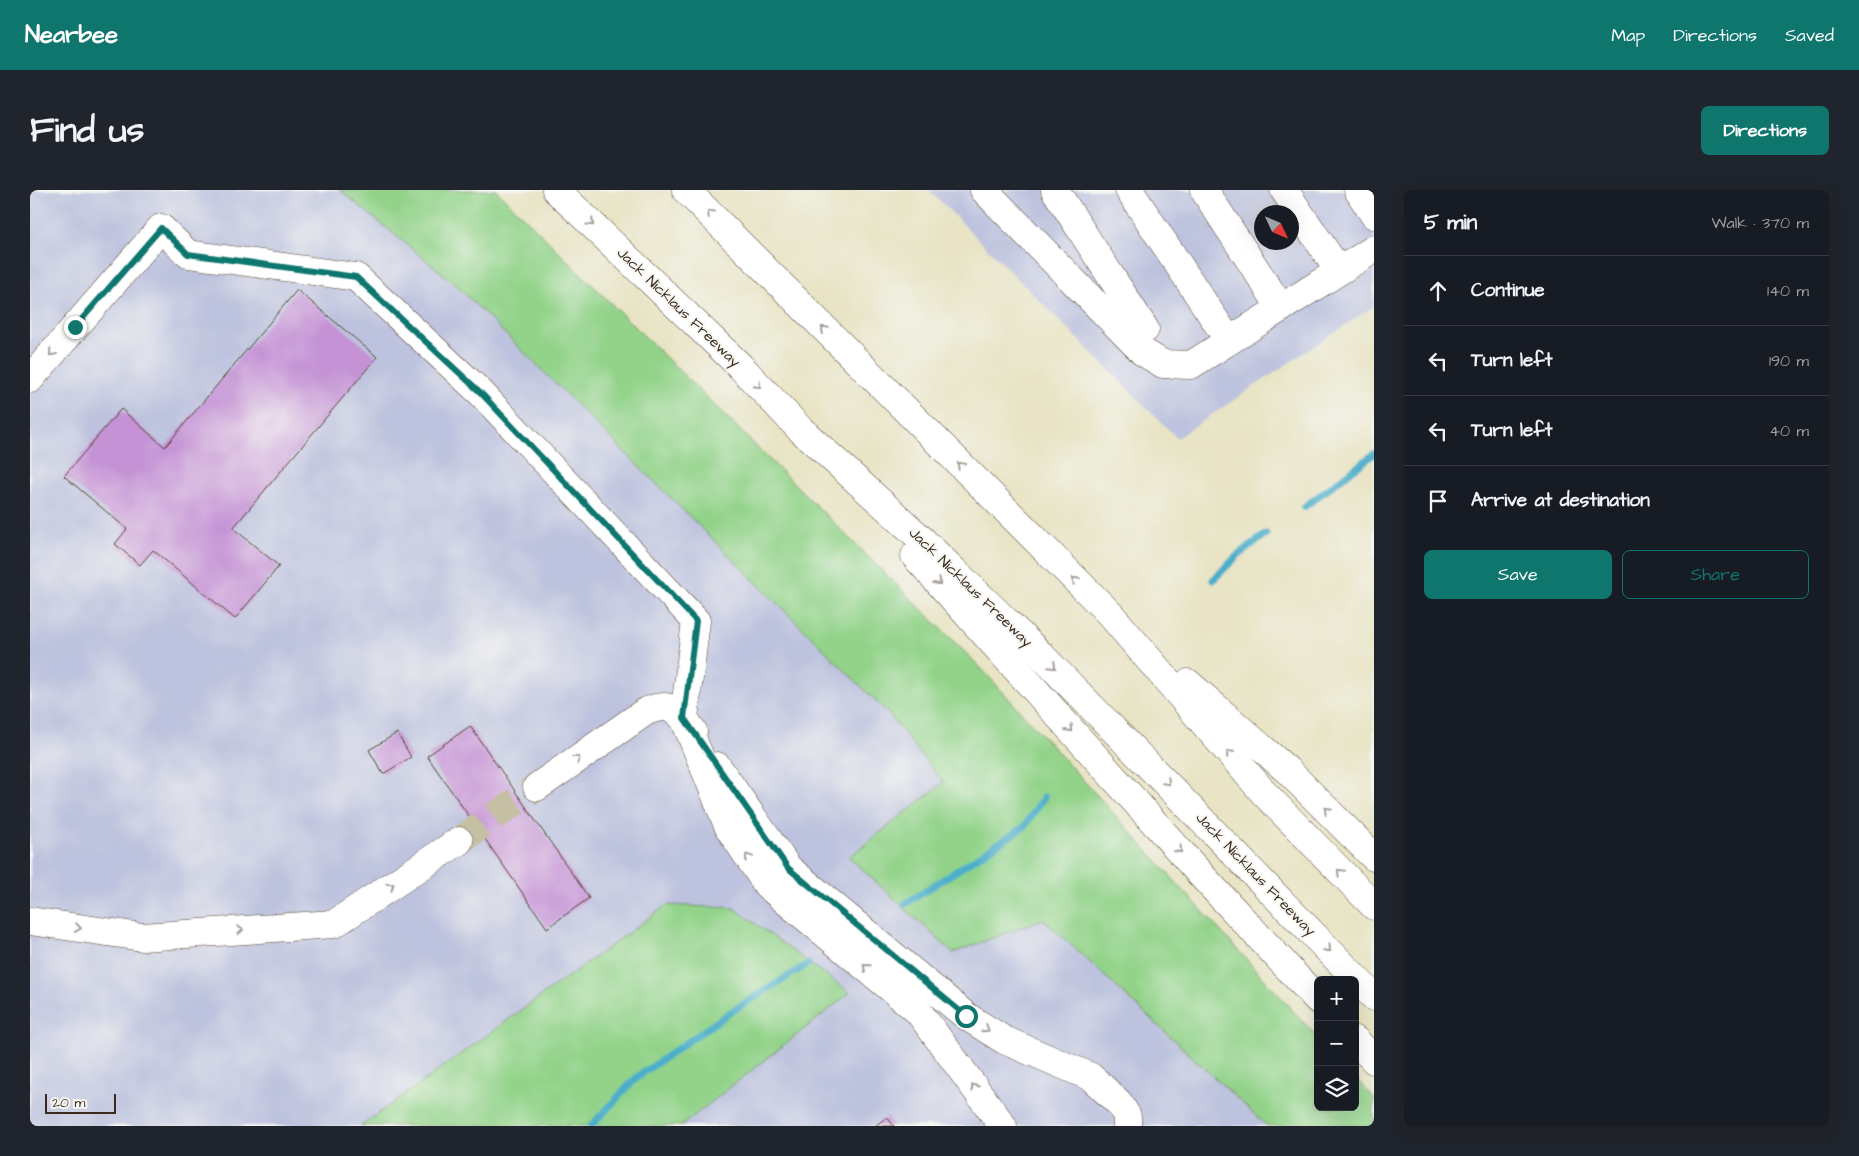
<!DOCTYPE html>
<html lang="en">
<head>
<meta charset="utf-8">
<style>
	body { margin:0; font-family:"Architects Daughter",sans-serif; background:#20242c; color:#f1f3f6 }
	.controls { position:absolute; right:15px; bottom:15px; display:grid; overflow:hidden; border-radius:8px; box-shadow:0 5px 20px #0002 }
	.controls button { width:45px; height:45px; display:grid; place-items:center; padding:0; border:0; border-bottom:1px solid #363941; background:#171b24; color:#f1f3f6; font:25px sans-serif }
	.compass { position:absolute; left:1224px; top:15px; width:45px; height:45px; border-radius:50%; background:#171b24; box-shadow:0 5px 20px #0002; rotate:134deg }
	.scale { position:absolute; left:15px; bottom:12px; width:71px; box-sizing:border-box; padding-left:5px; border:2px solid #3b2a1e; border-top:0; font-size:14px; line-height:18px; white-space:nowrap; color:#3b2a1e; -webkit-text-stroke:4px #f6f6f2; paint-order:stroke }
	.stop { position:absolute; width:15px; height:15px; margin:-11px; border:4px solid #0f766e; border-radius:50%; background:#fff }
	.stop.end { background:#0f766e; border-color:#fff; box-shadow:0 1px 5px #0008 }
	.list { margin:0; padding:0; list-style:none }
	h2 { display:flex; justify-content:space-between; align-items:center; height:65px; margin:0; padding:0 20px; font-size:21px }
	h2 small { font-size:16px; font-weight:400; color:#9ea1a6 }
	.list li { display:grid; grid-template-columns:32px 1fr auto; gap:15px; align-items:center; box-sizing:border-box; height:70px; padding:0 20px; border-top:1px solid #363941 }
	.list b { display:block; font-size:19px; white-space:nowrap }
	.list em { font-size:16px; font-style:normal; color:#9ea1a6 }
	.actions { display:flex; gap:10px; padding:15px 20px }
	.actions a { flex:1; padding:11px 0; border:1px solid #0f766e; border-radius:8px; text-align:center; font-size:18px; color:#0f766e }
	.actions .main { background:#0f766e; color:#fff }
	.icon { flex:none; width:28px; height:28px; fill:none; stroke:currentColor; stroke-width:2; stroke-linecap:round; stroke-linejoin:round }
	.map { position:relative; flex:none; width:1344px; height:936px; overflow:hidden; border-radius:8px }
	header { display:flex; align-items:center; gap:30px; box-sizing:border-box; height:70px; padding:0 25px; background:#0f766e; color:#fff }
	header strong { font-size:24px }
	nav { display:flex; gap:28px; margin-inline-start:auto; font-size:18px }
	.intro { display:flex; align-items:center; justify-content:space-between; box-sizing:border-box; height:120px; padding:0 30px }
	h1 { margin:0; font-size:35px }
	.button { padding:12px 22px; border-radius:8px; background:#0f766e; color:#fff; font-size:18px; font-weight:700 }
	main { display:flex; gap:30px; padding:0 30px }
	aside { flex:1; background:#171b24; border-radius:8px; box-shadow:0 5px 20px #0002 }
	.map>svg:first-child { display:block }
	.industrial { fill:#bdc3de; fill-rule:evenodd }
	.green { fill:#92d389; stroke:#667e54 }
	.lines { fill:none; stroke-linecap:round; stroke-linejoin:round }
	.stream { stroke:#4baeca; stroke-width:7 }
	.building { fill:#c593d5 }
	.minor-tunnel { stroke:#c5bfa4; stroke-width:28; stroke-dasharray:28 14; stroke-linecap:butt }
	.minor-casing { stroke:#554637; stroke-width:29 }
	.highway-casing { stroke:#554637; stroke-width:29 }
	.minor { stroke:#fff; stroke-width:28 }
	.highway { stroke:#fff; stroke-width:28 }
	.oneway { stroke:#a79f9a }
	.route { stroke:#0f766e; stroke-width:6 }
	.labels { text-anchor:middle; stroke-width:4; stroke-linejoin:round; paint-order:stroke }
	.street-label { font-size:15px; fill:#3b2a1e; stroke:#f6f6f2 }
</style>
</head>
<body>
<header>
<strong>Nearbee</strong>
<nav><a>Map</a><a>Directions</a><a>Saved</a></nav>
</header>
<div class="intro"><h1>Find us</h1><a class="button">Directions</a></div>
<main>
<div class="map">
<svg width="1344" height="936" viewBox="0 0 1344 936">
	<rect width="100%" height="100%" fill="#f6f6f2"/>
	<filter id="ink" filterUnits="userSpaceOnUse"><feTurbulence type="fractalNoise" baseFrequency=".02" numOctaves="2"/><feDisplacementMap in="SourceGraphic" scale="10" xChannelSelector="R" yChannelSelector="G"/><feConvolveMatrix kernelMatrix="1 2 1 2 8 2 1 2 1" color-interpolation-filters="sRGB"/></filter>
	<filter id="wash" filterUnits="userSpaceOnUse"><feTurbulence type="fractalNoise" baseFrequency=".0096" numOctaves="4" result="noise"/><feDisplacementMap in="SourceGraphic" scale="20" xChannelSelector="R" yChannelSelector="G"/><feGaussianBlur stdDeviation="1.12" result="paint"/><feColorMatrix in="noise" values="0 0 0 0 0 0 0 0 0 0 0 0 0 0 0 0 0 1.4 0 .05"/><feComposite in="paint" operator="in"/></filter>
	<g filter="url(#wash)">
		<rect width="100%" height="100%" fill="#e8e4c5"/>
		<g class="industrial">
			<polygon points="0,0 310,0 424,93 858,523 913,593 819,667 923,763 1013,729 1237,936 0,936"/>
			<path d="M 899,0 L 1344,0 L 1344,116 L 1147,248 ZM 1232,22 L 1262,22 L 1262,52 L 1232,52 Z"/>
		</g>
		<g class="green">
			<polygon points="310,0 466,0 950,477 1288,848 1288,917 1325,917 1325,888 1344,908 1344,936 1237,936 1013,729 923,763 819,667 913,593 858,523 424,93"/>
			<polygon points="637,715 704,718 820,803 651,936 331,936"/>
		</g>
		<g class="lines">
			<g class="stream">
				<polyline points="1274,317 1344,264"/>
				<polyline points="1183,390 1207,366 1236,344"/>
				<polyline points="875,714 994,637 1014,607"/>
				<polyline points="561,936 607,887 699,823 778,774"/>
			</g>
		</g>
		<g id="blocks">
			<g class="building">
				<polygon points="267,100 347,167 203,338 249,376 205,429 123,360 110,375 85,354 97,339 34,286 91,219 135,257"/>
				<polygon points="440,536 559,708 517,738 397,566"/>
				<polygon points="367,543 381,567 353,584 339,560"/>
				<polygon points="857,927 864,936 845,936"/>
			</g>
		</g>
	</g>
	<g filter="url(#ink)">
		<use href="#blocks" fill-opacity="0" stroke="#554637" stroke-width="1"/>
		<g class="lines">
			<polyline class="minor-tunnel" points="429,651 507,597"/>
			<g class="minor-casing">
				<g id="minor">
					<polyline points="954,0 1113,162 1133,174 1161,175 1344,59"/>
					<polyline points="1025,0 1115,139"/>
					<polyline points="1099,0 1199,151"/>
					<polyline points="1174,0 1251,118"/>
					<polyline points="1254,0 1309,81"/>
					<polyline points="1328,0 1344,25"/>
					<polyline points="0,189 131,38 158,64 326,87 450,202 666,431 654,528 699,638 737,695 888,821 973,936"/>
					<polyline points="687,576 758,678 936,826 974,850 1061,887 1089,913 1097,926 1097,936"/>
					<path d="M 507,597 L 615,522 C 640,510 648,520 663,541"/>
					<polyline points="0,731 112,747 304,734 429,651"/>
				</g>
			</g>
			<g class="highway-casing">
				<g id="highway">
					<polyline points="526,0 711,177 770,239 888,346 1012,466 1344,807"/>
					<polyline points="656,0 1080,424 1234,603 1344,716"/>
					<polyline points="885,366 1173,687 1288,810"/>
					<polyline points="1158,493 1258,581 1344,667"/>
					<polyline points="1325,850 1344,870"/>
				</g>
			</g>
			<use href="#minor" class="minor"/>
			<use href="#highway" class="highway"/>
		</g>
		<defs><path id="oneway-chevron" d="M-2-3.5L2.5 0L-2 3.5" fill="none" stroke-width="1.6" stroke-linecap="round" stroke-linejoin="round" transform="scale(1.25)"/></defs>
		<g class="oneway">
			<use href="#oneway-chevron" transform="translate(680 23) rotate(-136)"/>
			<use href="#oneway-chevron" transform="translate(561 33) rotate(43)"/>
			<use href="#oneway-chevron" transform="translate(794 139) rotate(-135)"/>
			<use href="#oneway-chevron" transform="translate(22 163) rotate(131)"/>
			<use href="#oneway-chevron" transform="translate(728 195) rotate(46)"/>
			<use href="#oneway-chevron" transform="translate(930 275) rotate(-135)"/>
			<use href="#oneway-chevron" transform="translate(1045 390) rotate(-135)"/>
			<use href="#oneway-chevron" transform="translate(908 392) rotate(48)"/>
			<use href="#oneway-chevron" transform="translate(1023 476) rotate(45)"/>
			<use href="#oneway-chevron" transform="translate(1040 539) rotate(48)"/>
			<use href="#oneway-chevron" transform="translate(1199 563) rotate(-131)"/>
			<use href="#oneway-chevron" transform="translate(547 569) rotate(-35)"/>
			<use href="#oneway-chevron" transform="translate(1137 592) rotate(45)"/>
			<use href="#oneway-chevron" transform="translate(1297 620) rotate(-135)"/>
			<use href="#oneway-chevron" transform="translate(1149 660) rotate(48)"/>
			<use href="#oneway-chevron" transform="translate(718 667) rotate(-124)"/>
			<use href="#oneway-chevron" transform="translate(1310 682) rotate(-134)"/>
			<use href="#oneway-chevron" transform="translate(361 696) rotate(-34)"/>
			<use href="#oneway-chevron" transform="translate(48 738) rotate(8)"/>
			<use href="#oneway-chevron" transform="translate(210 740) rotate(-4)"/>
			<use href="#oneway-chevron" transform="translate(1298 759) rotate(46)"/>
			<use href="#oneway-chevron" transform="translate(836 777) rotate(-140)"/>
			<use href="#oneway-chevron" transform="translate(956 839) rotate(33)"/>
			<use href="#oneway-chevron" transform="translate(944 897) rotate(-126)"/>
		</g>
	</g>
	<g class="lines" filter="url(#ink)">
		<polyline class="route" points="45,137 131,38 158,64 326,87 450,202 666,431 654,528 758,678 936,826"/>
	</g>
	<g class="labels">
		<g class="street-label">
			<text transform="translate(649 117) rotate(44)" y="5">Jack Nicklaus Freeway</text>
			<text transform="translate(941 397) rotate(44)" y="5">Jack Nicklaus Freeway</text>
			<text transform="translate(1226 684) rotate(46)" y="5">Jack Nicklaus Freeway</text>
		</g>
	</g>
</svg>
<div class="controls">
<button>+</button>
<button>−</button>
<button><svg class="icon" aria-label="layers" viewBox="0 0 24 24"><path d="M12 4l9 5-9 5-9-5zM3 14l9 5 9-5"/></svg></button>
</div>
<svg class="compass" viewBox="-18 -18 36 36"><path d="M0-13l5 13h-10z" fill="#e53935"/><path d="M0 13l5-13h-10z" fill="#9ea1a6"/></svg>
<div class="scale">20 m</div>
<div class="stop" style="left:936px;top:826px"></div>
<div class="stop end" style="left:45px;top:137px"></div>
</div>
<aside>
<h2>5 min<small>Walk · 370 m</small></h2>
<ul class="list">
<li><svg class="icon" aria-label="ahead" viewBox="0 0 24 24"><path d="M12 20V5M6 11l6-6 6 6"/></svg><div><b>Continue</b></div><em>140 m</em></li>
<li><svg class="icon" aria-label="left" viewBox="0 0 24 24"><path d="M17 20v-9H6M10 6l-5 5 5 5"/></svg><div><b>Turn left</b></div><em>190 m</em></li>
<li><svg class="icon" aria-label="left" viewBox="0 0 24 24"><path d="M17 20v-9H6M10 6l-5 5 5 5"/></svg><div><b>Turn left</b></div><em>40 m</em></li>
<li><svg class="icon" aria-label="arrive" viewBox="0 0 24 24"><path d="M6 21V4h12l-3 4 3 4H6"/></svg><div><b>Arrive at destination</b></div></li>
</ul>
<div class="actions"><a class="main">Save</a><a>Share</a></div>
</aside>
</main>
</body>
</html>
